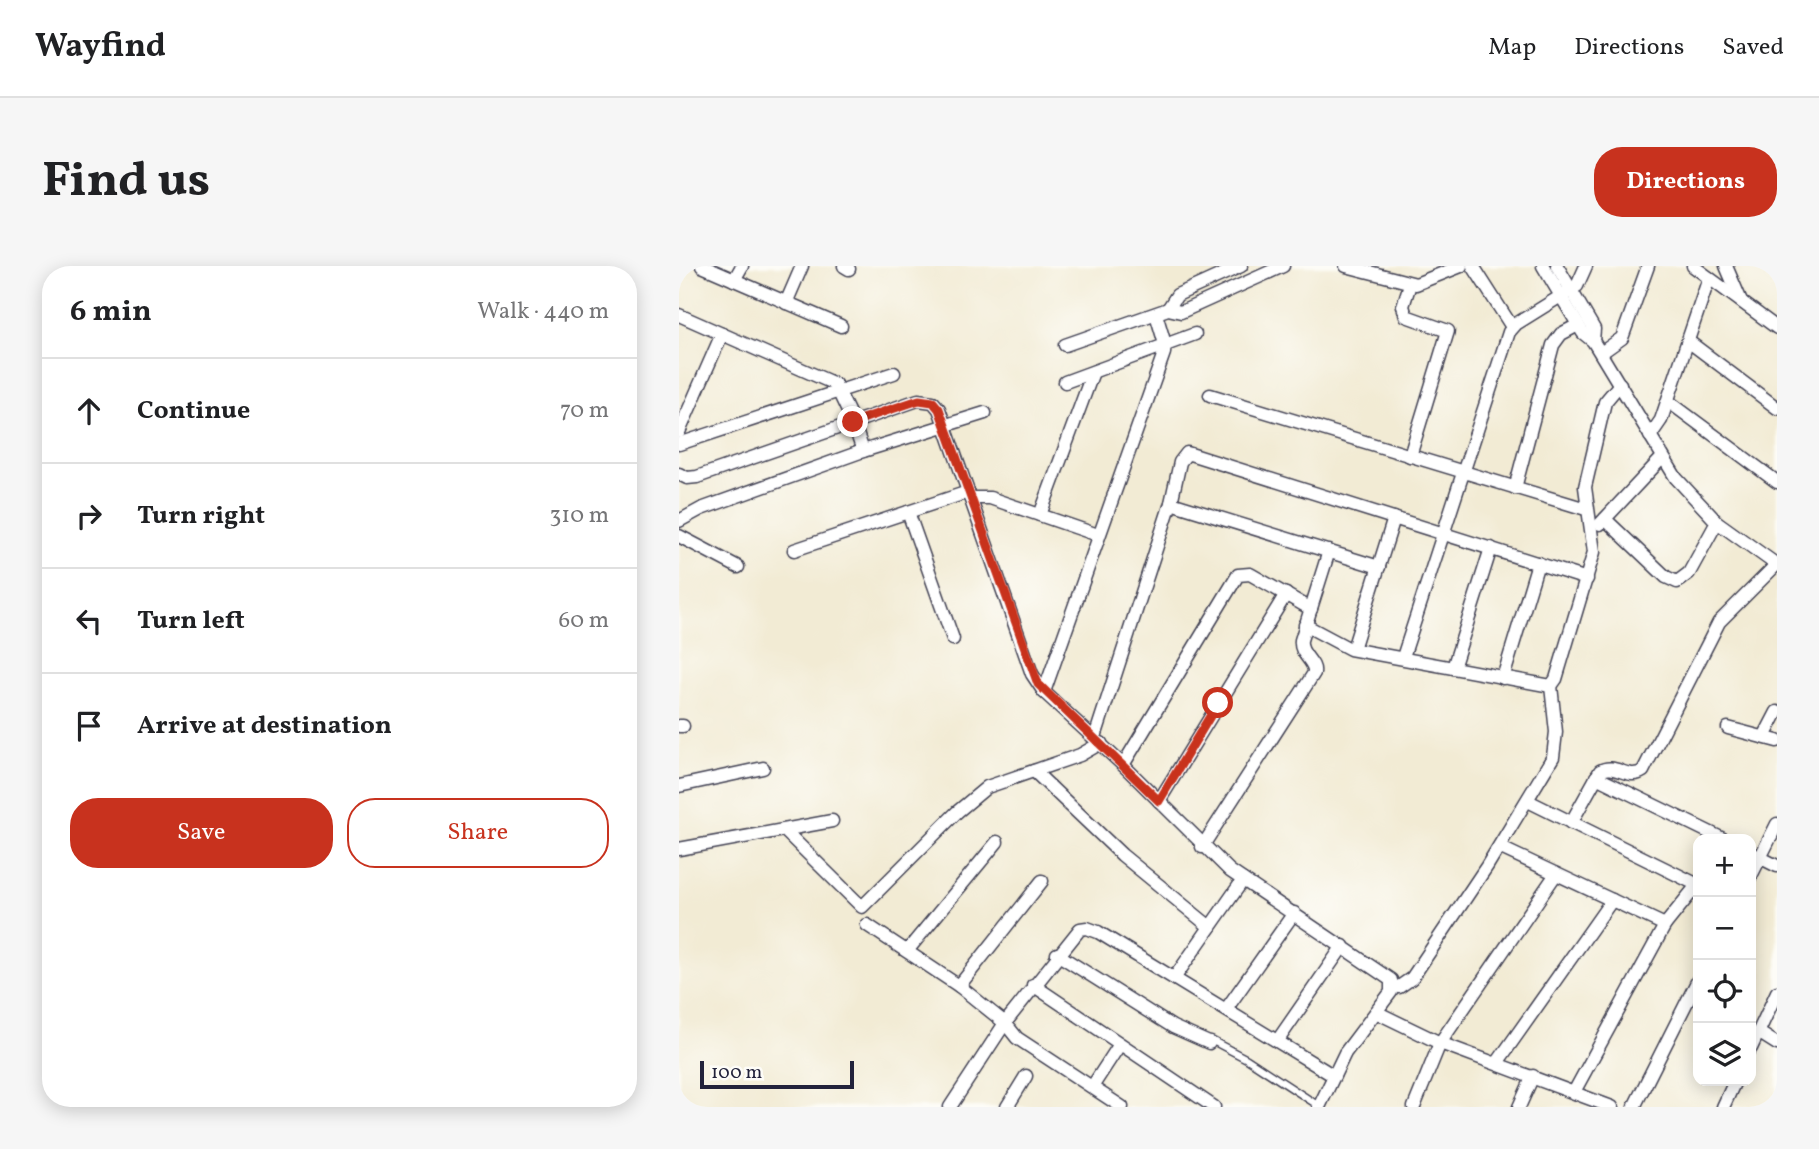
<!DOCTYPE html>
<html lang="en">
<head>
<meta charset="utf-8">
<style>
	body { margin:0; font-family:Vollkorn,serif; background:#f6f6f6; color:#202124 }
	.controls { position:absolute; right:21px; bottom:21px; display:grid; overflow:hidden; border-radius:14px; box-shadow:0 4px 18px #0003 }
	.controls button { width:63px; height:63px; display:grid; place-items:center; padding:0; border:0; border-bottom:2px solid #e0e0e0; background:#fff; color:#202124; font:35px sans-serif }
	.scale { position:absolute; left:21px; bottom:18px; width:154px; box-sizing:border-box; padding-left:7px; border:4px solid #22223b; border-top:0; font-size:19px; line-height:24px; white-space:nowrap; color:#22223b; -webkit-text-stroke:5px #fdfcf7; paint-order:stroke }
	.stop { position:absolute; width:21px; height:21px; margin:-16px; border:5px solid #c8321e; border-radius:50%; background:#fff }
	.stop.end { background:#c8321e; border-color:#fff; box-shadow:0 2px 7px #0008 }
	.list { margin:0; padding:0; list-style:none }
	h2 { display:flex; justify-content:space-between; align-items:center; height:91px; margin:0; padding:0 28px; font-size:30px }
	h2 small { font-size:23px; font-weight:400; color:#757577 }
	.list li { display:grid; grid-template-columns:46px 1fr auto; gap:21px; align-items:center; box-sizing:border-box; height:105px; padding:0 28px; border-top:2px solid #e0e0e0 }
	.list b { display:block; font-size:26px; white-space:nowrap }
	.list em { font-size:23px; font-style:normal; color:#757577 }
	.actions { display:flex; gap:14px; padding:21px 28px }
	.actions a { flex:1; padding:16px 0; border:2px solid #c8321e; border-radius:28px; text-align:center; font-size:24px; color:#c8321e }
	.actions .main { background:#c8321e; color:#fff }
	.icon { flex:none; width:38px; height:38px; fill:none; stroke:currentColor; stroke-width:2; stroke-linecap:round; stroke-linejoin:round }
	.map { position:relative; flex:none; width:1098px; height:841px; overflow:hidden; border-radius:28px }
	header { display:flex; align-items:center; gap:42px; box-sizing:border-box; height:98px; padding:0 35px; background:#fff; border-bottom:2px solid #e0e0e0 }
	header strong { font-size:33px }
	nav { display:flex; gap:38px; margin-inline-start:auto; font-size:24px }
	.intro { display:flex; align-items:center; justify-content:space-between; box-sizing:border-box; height:168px; padding:0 42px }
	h1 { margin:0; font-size:49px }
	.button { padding:18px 32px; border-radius:28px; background:#c8321e; color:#fff; font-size:24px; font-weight:700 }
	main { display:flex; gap:42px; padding:0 42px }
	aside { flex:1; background:#fff; border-radius:28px; box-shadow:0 4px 18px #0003 }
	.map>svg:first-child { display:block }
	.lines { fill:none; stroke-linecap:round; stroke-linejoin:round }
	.service-casing { stroke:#414052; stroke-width:9 }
	.minor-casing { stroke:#414052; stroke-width:15 }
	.service { stroke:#fff; stroke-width:6 }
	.minor { stroke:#fff; stroke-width:12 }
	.route { stroke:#c8321e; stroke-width:9 }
</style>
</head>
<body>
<header>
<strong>Wayfind</strong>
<nav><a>Map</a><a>Directions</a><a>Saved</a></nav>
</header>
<div class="intro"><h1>Find us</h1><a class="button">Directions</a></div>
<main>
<aside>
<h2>6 min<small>Walk · 440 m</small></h2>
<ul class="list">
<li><svg class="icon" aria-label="ahead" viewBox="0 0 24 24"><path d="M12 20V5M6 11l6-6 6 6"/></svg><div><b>Continue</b></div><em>70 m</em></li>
<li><svg class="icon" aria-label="right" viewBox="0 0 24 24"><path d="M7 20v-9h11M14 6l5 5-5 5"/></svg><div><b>Turn right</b></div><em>310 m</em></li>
<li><svg class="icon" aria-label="left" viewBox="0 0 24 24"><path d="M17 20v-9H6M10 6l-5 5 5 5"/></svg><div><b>Turn left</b></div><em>60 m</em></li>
<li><svg class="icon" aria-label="arrive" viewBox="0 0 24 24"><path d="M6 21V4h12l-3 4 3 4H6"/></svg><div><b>Arrive at destination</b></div></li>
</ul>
<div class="actions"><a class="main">Save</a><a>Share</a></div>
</aside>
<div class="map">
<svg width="1098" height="841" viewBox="0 0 1098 841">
	<rect width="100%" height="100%" fill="#fdfcf7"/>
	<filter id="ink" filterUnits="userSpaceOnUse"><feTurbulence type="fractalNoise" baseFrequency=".0143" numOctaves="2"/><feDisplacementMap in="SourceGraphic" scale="14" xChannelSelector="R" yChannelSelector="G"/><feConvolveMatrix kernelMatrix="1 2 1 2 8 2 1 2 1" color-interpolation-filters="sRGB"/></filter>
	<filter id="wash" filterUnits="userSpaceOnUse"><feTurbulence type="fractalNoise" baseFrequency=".00686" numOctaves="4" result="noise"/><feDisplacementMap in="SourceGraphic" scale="28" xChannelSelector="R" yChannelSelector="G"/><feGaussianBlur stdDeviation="1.57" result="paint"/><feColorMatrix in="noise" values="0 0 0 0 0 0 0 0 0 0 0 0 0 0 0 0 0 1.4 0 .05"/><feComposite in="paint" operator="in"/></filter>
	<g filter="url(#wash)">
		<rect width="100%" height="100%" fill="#f2ebd4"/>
	</g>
	<g filter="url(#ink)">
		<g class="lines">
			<g class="service-casing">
				<polyline id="service" points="532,774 568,793 640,840"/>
			</g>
			<g class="minor-casing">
				<g id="minor">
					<polyline points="23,0 162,60"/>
					<polyline points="165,0 170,3"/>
					<polyline points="667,0 737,18 782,0"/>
					<polyline points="794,0 833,61"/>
					<polyline points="864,0 904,67 914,75 997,212 1038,256 1098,299"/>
					<polyline points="878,0 915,63 914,75"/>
					<polyline points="1014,0 1098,62"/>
					<polyline points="1047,0 1062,35"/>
					<polyline points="55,14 63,0"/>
					<polyline points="731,18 724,40 727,50 769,65 731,190"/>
					<polyline points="107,37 123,0"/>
					<polyline points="489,43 498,29 562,0"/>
					<polyline points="0,49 156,118 174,156 184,185"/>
					<polyline points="1009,75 1098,142"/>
					<polyline points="386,79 489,43 502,46 604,0"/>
					<polyline points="922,87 943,72 969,0"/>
					<polyline points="386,116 516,68"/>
					<polyline points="531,129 907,243"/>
					<polyline points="989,135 1098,216"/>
					<polyline points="0,166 43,68"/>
					<polyline points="971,170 982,154 1030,12"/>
					<polyline points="0,178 215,107"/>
					<polyline points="0,208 8,212 18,211 239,134 254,136 260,143 353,408 365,426 444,499 551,605 712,714 712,726 666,787 640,841"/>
					<polyline points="836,222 874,79 882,68 899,59"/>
					<polyline points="291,232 311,232 419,269"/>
					<polyline points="492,237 700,301"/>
					<polyline points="229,246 274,373"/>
					<polyline points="361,249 414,106"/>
					<polyline points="926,253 987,311 998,316 1010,307 1038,256"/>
					<polyline points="0,255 22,243 184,185 306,147"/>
					<polyline points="921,258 983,192"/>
					<polyline points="0,270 59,301"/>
					<polyline points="115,284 289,226"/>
					<polyline points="626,359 671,383 872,420 877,413 915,286 906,221 926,136 941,118"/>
					<polyline points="674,383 715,252"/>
					<polyline points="724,391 830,66 837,58 898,20 907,0"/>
					<polyline points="774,402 812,282"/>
					<polyline points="824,412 859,297"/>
					<polyline points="365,426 485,87 486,78 477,48"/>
					<polyline points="0,460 4,460"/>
					<polyline points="1049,462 1098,475"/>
					<polyline points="416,471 492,237 501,196 508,187 908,313"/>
					<polyline points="1085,471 1098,446"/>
					<polyline points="444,499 559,309 571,308 632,343"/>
					<polyline points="355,505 443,589 531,661"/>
					<polyline points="917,511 1044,573"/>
					<polyline points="0,520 84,502"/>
					<polyline points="480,535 607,328"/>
					<polyline points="849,535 1019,619"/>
					<path d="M 892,557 L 921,505 C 936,496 949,515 964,505 L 1040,356 L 1098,298"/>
					<polyline points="105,564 183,641 278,546 308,521 401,489 422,477"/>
					<path d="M 523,581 L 635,407 C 637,395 620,389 622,374 L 650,285"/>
					<polyline points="820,581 986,659"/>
					<polyline points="0,583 153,555"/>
					<polyline points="1072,587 1098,600"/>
					<polyline points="1072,610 1098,558"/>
					<polyline points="188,659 280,720 326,757 271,841"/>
					<polyline points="228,685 318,576"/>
					<polyline points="378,688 494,761 530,777"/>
					<polyline points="496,711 564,614"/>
					<polyline points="354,719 535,841"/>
					<polyline points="280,720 363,615"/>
					<polyline points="713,720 720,721 733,712 808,600 874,491 877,466 872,420"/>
					<polyline points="548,742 615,647"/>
					<polyline points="697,746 761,777 933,841"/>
					<polyline points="1079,766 1098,778"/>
					<polyline points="599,774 664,680"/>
					<polyline points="1072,782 1098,726"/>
					<polyline points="818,797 933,634"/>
					<polyline points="413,821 441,778"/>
					<polyline points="895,826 986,659 1019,618"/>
					<polyline points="328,841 347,810"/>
					<polyline points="443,841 338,772 326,757 401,663 408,662 419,666 655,810"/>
					<polyline points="735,841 761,777 877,608"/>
					<polyline points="840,841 854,810"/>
					<polyline points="955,841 1019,714"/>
					<polyline points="1044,841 1056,815"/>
				</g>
			</g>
			<use href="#service" class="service"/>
			<use href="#minor" class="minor"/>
		</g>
	</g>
	<g class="lines" filter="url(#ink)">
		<polyline class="route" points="174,156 240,134 254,136 260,143 359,418 480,535 539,437"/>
	</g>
</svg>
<div class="controls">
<button>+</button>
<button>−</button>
<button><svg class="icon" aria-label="locate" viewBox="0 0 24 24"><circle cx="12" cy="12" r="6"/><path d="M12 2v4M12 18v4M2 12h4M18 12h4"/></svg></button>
<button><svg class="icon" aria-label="layers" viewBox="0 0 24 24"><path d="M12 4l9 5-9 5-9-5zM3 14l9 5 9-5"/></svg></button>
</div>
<div class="scale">100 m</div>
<div class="stop" style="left:539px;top:437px"></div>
<div class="stop end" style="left:174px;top:156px"></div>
</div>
</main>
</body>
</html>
